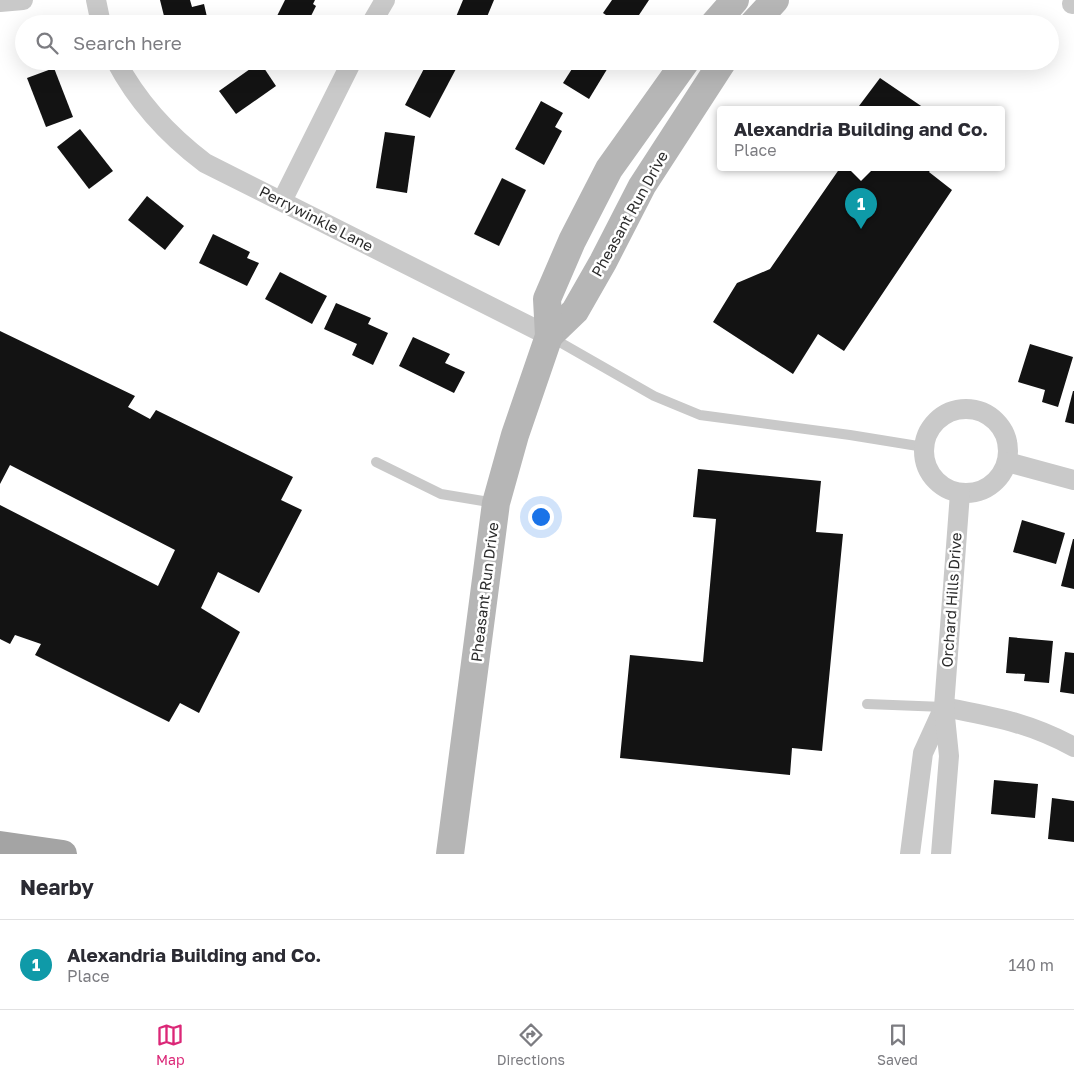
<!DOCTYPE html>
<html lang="en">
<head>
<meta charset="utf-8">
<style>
	body { margin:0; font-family:"Golos Text",sans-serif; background:#f2f2f3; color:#2b2b33 }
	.you { position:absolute; left:540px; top:516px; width:18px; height:18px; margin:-12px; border:4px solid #fff; border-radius:50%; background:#1a73e8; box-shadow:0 0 0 8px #1a73e833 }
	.badge { display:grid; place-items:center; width:32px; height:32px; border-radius:50%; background:#db2777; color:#fff; font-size:16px; font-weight:700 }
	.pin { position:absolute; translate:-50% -41px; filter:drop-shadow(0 1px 2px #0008) }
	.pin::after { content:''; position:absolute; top:26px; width:18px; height:15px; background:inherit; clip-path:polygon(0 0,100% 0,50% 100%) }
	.popup { position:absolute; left:717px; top:106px; width:288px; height:65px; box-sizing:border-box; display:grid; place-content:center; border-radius:5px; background:#fff; filter:drop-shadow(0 1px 4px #0005); font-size:16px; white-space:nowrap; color:#7c7c81 }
	.popup b { font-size:19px; color:#2b2b33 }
	.popup::after { content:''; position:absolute; left:50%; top:100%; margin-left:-10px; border:10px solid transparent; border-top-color:#fff }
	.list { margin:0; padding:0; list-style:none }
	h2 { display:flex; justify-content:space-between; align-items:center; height:65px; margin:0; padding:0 20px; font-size:21px }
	h2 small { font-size:16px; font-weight:400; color:#7c7c81 }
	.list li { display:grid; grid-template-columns:32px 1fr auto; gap:15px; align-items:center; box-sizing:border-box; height:90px; padding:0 20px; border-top:1px solid #e1e1e2 }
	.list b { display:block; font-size:19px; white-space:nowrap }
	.list p { margin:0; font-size:16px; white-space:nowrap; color:#7c7c81 }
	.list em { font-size:16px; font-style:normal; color:#7c7c81 }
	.icon { flex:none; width:28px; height:28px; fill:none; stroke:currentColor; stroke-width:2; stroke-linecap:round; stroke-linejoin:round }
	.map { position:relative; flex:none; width:1074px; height:854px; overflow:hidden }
	.search { position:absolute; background:#fff; box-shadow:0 5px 20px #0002; left:15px; right:15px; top:15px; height:55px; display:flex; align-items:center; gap:12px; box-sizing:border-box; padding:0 18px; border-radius:28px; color:#7c7c81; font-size:19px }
	.sheet { height:155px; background:#fff }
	nav { display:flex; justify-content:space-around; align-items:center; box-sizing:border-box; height:70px; border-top:1px solid #e1e1e2; background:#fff; font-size:14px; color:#7c7c81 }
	nav a { display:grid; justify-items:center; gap:2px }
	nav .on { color:#db2777 }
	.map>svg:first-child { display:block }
	.building { fill:#131313 }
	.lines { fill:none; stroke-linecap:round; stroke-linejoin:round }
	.lane { stroke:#c9c9c9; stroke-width:10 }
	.street { stroke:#c9c9c9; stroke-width:20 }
	.secondary { stroke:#b6b6b6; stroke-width:28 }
	.primary { stroke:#a4a4a4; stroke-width:28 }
	.labels { text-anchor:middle; stroke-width:5; stroke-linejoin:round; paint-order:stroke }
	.street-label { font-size:15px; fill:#2c2c2c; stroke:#fff }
</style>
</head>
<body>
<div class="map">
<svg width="1074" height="854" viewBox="0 0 1074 854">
	<rect width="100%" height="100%" fill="#fff"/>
	<g class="building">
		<polygon points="160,0 190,0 192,7 204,4 207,17 181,24 166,24"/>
		<polygon points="285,0 315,0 313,4 316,6 307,24 273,24"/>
		<polygon points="463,0 494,0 484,24 453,24"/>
		<polygon points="612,0 649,0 633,24 619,24 603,13"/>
		<polygon points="428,61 446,61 457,67 430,118 405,105"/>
		<polygon points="577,61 602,61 609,66 589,99 563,83"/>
		<polygon points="260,62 276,86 236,114 219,91"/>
		<polygon points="54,68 73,117 46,127 27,78"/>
		<polygon points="880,78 927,110 856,110"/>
		<polygon points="541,101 563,113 555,127 562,131 544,165 515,149"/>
		<polygon points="80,129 113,171 89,189 57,147"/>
		<polygon points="385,132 415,136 407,193 376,188"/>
		<polygon points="840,168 932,168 929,172 952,190 844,351 818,334 793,374 713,322 737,283 770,269"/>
		<polygon points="502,178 526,190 499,246 474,234"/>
		<polygon points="147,196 184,226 165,250 128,220"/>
		<polygon points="213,234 250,252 247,258 259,263 247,286 199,263"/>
		<polygon points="280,272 327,296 312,324 265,299"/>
		<polygon points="336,303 371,318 368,324 388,333 373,365 352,355 357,344 324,329"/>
		<polygon points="0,331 135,396 128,407 150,419 156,410 293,477 281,500 302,510 259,593 218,572 201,608 240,632 199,713 180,703 169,722 35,655 41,644 15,635 10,644 0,639 0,505 158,586 175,550 10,465 0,484"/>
		<polygon points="413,337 450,354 445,363 465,372 454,393 399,366"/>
		<polygon points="1030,344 1073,357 1058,407 1042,402 1045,390 1018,382"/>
		<polygon points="1073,391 1074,391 1074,424 1065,422"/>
		<polygon points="698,469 821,481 816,532 843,534 822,751 792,748 790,775 620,758 630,655 703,662 716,519 693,517"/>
		<polygon points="1022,520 1065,533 1056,564 1013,552"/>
		<polygon points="1073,539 1074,539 1074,589 1061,586"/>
		<polygon points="1009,637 1053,641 1049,683 1024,681 1025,674 1006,673"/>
		<polygon points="1065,652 1074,653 1074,694 1060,692"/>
		<polygon points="994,780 1038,784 1035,818 991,814"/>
		<polygon points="1052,798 1074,801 1074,842 1048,839"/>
	</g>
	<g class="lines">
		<g class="lane">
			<polyline points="549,336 654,396 700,415 850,435 924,447"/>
			<polyline points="376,462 441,494 495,503"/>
			<polyline points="867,704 944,707"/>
		</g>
		<g class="street">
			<polyline points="96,0 101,24"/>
			<polyline points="0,2 23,0"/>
			<polyline points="1072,4 1074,2"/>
			<polyline points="371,24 385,0"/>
			<path d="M 116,61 C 138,103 168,135 205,163 L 549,336"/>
			<polyline points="282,201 352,61"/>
			<circle cx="966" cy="451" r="42"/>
			<polyline points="1007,462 1074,480"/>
			<path d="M 944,707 C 994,717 1028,722 1074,747"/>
			<polyline points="910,854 923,753 944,707"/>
			<polyline points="941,854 949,756 944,707 960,493"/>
		</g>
		<g class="secondary">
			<polyline points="714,24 735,0"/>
			<polyline points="753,24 775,0"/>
			<polyline points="549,336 575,311 603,262 642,186 723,61"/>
			<polyline points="450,854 496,503 515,435 549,336 547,299 572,241 609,169 686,61"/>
		</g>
		<polyline class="primary" points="0,845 63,854"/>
	</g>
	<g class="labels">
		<g class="street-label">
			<text transform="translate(630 214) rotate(-61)" y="5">Pheasant Run Drive</text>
			<text transform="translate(316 219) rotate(27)" y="5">Perrywinkle Lane</text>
			<text transform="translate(485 592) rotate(-83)" y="5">Pheasant Run Drive</text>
			<text transform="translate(952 600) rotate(-86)" y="5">Orchard Hills Drive</text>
		</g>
	</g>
</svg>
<div class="you"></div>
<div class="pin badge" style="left:861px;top:229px;background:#0f9aa8">1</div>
<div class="popup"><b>Alexandria Building and Co.</b>Place</div>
<div class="search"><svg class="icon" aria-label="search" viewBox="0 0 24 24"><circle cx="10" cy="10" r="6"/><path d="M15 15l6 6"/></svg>Search here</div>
</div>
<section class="sheet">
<h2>Nearby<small></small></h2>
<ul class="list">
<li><span class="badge" style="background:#0f9aa8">1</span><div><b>Alexandria Building and Co.</b><p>Place</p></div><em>140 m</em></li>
</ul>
</section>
<nav>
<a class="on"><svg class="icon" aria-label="map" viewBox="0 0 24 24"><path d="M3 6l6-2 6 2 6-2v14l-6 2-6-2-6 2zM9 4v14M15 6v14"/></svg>Map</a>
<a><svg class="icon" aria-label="directions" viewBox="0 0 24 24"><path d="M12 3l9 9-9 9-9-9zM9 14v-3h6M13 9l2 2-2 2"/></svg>Directions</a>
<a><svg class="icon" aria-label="saved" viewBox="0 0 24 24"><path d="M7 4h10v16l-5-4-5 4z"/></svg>Saved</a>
</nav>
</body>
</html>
